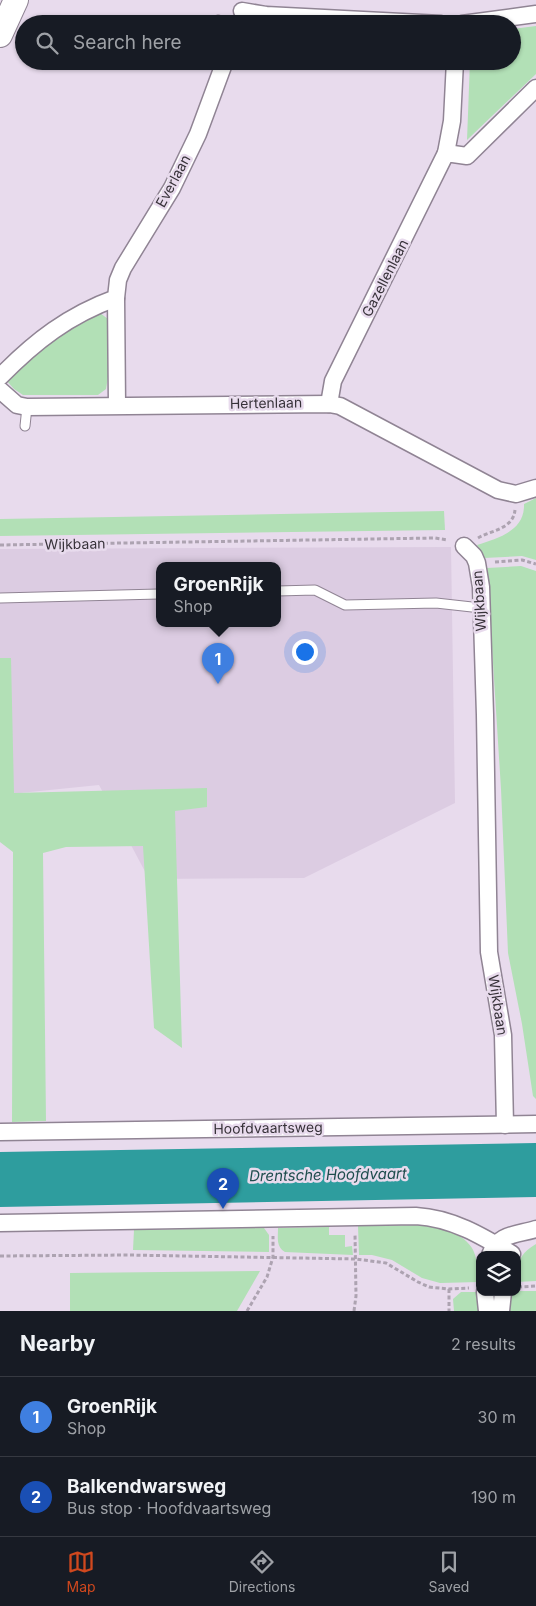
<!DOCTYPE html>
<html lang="en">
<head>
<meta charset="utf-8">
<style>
	body { margin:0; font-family:Inter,sans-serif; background:#20242c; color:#f1f3f6 }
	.controls { position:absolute; right:15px; bottom:15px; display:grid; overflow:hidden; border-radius:10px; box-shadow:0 1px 4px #0004 }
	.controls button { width:45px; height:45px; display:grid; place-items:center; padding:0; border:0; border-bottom:1px solid #363941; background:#171b24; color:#f1f3f6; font:25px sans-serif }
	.you { position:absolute; left:304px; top:651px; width:18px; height:18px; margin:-12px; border:4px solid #fff; border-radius:50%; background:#1a73e8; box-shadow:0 0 0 8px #1a73e833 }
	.badge { display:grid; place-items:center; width:32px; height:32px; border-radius:50%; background:#d0481e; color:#fff; font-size:16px; font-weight:700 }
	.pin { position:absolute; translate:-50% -41px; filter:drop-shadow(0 1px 2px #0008) }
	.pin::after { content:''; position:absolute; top:26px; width:18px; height:15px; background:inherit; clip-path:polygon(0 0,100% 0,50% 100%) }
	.popup { position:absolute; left:156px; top:562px; width:125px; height:65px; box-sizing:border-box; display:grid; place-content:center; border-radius:10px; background:#171b24; filter:drop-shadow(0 1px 4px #0005); font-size:16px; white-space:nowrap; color:#9ea1a6 }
	.popup b { font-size:19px; color:#f1f3f6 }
	.popup::after { content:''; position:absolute; left:50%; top:100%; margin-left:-10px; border:10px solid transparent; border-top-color:#171b24 }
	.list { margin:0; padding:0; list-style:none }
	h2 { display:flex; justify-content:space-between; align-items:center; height:65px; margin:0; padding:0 20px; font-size:21px }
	h2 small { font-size:16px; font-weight:400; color:#9ea1a6 }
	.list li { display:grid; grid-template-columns:32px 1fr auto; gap:15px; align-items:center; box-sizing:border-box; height:80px; padding:0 20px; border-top:1px solid #363941 }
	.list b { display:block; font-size:19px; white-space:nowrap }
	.list p { margin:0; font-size:16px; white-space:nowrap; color:#9ea1a6 }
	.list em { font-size:16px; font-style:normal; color:#9ea1a6 }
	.icon { flex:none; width:28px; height:28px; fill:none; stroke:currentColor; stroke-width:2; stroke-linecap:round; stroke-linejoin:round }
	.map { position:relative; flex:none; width:536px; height:1311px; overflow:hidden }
	.search { position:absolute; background:#171b24; box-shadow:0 1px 4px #0004; left:15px; right:15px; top:15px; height:55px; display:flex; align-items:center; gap:12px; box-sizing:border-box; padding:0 18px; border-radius:28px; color:#9ea1a6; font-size:19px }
	.sheet { height:225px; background:#171b24 }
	nav { display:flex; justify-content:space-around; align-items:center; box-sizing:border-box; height:70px; border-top:1px solid #363941; background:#171b24; font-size:14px; color:#9ea1a6 }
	nav a { display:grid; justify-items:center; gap:2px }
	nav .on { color:#d0481e }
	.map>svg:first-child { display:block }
	.built { fill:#dccce2; fill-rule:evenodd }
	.green { fill:#b2e0b6 }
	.water { fill:#2e9d9e }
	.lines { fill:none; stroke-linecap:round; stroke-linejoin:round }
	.lane-casing { stroke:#908494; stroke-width:11 }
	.street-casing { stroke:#908494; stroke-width:19 }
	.secondary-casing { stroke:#908494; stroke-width:26 }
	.path { stroke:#ada3b1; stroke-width:3; stroke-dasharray:4 2.5; stroke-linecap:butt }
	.lane { stroke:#fff; stroke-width:9 }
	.street { stroke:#fff; stroke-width:16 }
	.secondary { stroke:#fff; stroke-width:24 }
	.labels { text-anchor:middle; stroke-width:5; stroke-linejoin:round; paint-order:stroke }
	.street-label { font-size:14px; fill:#373239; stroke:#e8dbed }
	.water-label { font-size:15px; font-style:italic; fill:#1f4d4e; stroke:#e8dbed }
</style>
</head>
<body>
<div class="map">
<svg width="536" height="1311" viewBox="0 0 536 1311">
	<rect width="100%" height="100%" fill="#e8dbed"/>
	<path class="built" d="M 451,547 L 455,803 L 304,878 L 149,879 L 99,785 L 0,795 L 0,549 ZM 159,565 L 277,565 L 277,623 L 159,623 Z"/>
	<g class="green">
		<polygon points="536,26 536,74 467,140 470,61 512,61 512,29"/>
		<polygon points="100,313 108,319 108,377 106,389 98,395 23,395 14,389 6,380 50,342 70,327"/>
		<path d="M 536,498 L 536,560 L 522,556 L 484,558 L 483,554 L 477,545 C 498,538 525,531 524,504 Z"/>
		<polygon points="444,511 445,530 0,536 0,519"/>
		<polygon points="521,566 536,571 536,1099 533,1096 522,1024 508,953 501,789 487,568"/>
		<polygon points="0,658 11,658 14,793 207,788 207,807 175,811 182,1048 154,1028 143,846 66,847 43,853 46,1121 12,1122 13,852 0,842"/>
		<path d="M 425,1225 C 445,1227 473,1237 476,1259 L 478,1259 L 479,1282 L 440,1283 L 422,1278 L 392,1260 L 372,1255 L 359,1255 L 358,1226 Z"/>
		<path d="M 329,1227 L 329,1235 L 345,1235 L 345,1247 L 352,1246 L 353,1255 L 285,1252 C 276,1247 278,1238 278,1228 Z"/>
		<polygon points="264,1228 269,1235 269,1252 133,1250 134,1230"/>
		<path d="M 536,1244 L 536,1281 L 517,1282 C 517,1263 519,1254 536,1244 Z"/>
		<polygon points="260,1271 237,1311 70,1311 70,1273"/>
		<polygon points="517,1291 536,1291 536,1311 508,1311 509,1292"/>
		<polygon points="461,1292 477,1292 478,1311 454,1311 453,1299"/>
	</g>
	<polygon class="water" points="536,1143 536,1197 0,1207 0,1152"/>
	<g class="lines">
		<g class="lane-casing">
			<g id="lane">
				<polyline points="218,20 229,24"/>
				<polyline points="25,426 27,407"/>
				<polyline points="277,591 315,590 345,605 436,603 481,608"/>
				<polyline points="0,598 159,594"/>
			</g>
		</g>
		<g class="street-casing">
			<g id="street">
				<polyline points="242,11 266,15 441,24"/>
				<polyline points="462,24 536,14"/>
				<polyline points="446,153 452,121 455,61"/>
				<polyline points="116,298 117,405"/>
				<path d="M 0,377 C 35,341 69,315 116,298 L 118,280 L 123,268 L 172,188 L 198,134 L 225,61"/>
				<polyline points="0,390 17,405 27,407 329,404 340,406 498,490 516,494 536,488"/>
				<polyline points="329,404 333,381 446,153 467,156 536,88"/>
				<polyline points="464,546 474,556 477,563 481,587 485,715 489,952 503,1035 505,1125"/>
				<polyline points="0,1132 536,1124"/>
				<path d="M 0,1223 L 416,1216 C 452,1218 482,1236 512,1254"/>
				<path d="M 490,1255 C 498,1233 517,1235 536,1229"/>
				<polyline points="485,1292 487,1311"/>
				<polyline points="501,1311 503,1292"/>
			</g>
		</g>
		<g class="secondary-casing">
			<polyline id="secondary" points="0,35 16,0"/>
		</g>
		<g class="path">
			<path d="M 478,538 C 492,530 513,529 515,510"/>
			<polyline points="0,545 435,538 448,540"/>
			<polyline points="495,562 522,560 536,564"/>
			<polyline points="0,1256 128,1255 356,1259 386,1263 418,1282 429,1287 449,1289 469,1288"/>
			<polyline points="518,1287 536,1286"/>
			<polyline points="449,1289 449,1311"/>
			<polyline points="247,1311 267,1277 273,1257 273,1236"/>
			<polyline points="354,1311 356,1296 355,1234"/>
		</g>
		<use href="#lane" class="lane"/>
		<use href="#street" class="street"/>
		<use href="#secondary" class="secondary"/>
	</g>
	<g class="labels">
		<g class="street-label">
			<text transform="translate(173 181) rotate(-62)" y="5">Everlaan</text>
			<text transform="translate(385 278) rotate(-63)" y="5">Gazellenlaan</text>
			<text transform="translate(266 403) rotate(-1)" y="5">Hertenlaan</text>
			<text transform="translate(75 544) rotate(-1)" y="5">Wijkbaan</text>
			<text transform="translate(479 601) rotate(-94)" y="5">Wijkbaan</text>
			<text transform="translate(498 1005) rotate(81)" y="5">Wijkbaan</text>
			<text transform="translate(268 1128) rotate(-1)" y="5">Hoofdvaartsweg</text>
		</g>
		<g class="water-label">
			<text transform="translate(328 1175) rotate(-1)" y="5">Drentsche Hoofdvaart</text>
		</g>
	</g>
</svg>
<div class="controls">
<button><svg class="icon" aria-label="layers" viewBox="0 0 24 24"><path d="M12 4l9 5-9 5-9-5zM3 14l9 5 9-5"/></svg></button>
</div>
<div class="you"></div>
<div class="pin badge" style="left:218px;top:684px;background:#3f7fe0">1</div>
<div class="popup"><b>GroenRijk</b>Shop</div>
<div class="pin badge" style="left:223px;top:1209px;background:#1a4fb4">2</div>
<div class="search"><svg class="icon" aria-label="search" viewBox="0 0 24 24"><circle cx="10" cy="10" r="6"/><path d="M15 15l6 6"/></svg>Search here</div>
</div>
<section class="sheet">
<h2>Nearby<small>2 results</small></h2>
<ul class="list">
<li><span class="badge" style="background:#3f7fe0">1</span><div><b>GroenRijk</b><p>Shop</p></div><em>30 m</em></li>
<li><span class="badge" style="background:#1a4fb4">2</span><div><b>Balkendwarsweg</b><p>Bus stop · Hoofdvaartsweg</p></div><em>190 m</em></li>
</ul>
</section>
<nav>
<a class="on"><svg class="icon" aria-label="map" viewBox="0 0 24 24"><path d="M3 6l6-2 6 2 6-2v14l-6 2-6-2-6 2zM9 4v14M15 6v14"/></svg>Map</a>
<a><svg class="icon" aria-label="directions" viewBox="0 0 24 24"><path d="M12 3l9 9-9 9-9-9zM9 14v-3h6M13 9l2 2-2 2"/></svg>Directions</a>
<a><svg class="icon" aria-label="saved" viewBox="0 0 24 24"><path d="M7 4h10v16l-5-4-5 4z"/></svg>Saved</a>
</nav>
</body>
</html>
